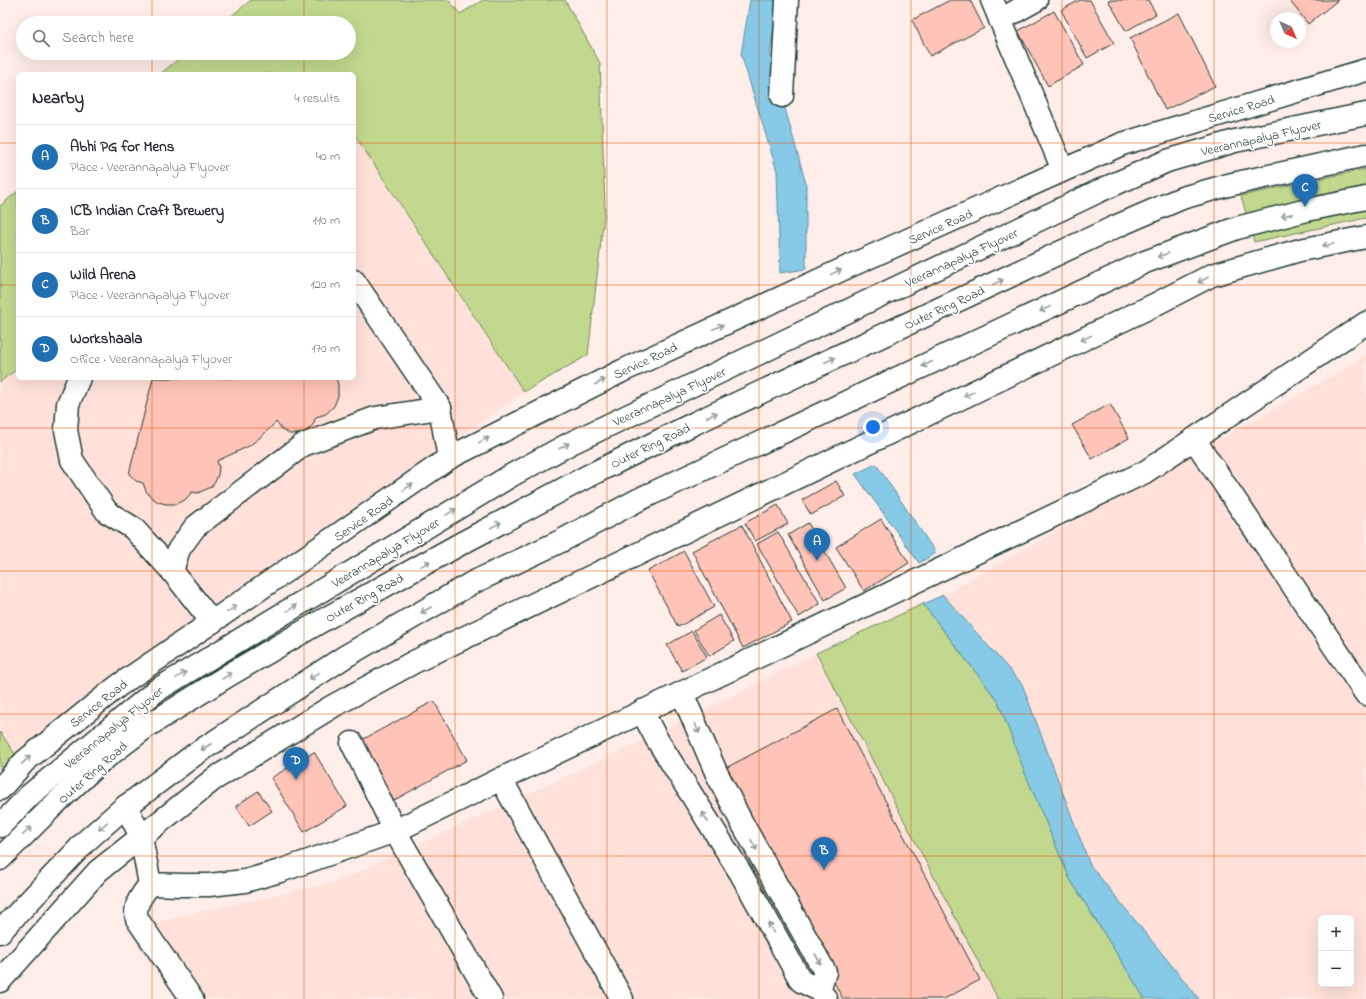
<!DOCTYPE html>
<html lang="en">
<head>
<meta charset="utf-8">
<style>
	body { margin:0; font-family:"Indie Flower",sans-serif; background:#f7f7f7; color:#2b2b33 }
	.controls { position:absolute; right:12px; bottom:12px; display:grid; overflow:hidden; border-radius:6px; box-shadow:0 4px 16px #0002 }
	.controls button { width:36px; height:36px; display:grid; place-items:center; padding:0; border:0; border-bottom:1px solid #e1e1e2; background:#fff; color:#2b2b33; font:20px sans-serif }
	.compass { position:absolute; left:1270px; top:12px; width:36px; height:36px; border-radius:50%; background:#fff; box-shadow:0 4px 16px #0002; rotate:136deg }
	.you { position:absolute; left:873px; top:427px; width:14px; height:14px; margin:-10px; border:3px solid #fff; border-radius:50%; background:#1a73e8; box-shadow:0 0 0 6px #1a73e833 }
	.badge { display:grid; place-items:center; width:26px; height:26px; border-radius:50%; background:#1f6fb2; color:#fff; font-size:13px; font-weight:700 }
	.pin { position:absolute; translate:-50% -33px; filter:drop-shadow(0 1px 2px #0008) }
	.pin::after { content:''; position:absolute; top:21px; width:14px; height:12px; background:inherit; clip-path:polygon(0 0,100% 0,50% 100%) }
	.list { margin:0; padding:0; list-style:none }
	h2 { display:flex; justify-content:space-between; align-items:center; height:52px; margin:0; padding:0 16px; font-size:17px }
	h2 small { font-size:13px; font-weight:400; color:#7c7c81 }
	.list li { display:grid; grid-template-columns:26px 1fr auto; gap:12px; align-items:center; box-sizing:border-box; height:64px; padding:0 16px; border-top:1px solid #e1e1e2 }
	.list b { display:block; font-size:15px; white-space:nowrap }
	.list p { margin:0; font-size:13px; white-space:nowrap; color:#7c7c81 }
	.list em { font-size:13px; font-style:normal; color:#7c7c81 }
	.icon { flex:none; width:22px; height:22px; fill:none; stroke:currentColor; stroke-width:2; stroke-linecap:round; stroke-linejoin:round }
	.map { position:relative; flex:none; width:1366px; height:999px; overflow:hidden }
	.search { position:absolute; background:#fff; box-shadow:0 4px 16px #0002; left:16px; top:16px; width:340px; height:44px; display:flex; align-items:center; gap:10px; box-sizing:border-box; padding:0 14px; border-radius:22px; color:#7c7c81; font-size:15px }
	.panel { position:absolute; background:#fff; box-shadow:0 4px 16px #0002; left:16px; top:72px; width:340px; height:308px; border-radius:6px }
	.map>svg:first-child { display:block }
	.built { fill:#ffe1da; fill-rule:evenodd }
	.green { fill:#c1d88e; stroke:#708a61 }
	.water { fill:#86cae7; stroke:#5d929f }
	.building { fill:#ffc4b7; stroke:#1f3d34 }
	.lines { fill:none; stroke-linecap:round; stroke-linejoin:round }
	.minor-casing { stroke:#1f3d34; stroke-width:25 }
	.highway-casing { stroke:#1f3d34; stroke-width:25 }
	.minor { stroke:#fff; stroke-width:22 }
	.highway { stroke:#fff; stroke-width:22 }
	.oneway { stroke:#8f9e9a }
	.grid { fill:none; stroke:#e8590c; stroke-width:1; stroke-opacity:0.55 }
	.labels { text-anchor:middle; stroke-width:3.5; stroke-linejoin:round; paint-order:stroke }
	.street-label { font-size:13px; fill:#1f3d34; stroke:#fff }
</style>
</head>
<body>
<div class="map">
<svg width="1366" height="999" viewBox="0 0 1366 999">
	<rect width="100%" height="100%" fill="#ffede9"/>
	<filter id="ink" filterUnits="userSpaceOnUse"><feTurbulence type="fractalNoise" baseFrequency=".025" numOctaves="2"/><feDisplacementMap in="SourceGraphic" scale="8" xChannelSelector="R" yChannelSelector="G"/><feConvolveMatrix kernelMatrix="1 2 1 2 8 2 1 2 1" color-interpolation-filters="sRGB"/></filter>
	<g filter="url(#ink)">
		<g class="built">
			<polygon points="354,134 524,392 188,627 136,660 15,754 0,732 0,382 18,368 18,378 354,378"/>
			<path d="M 1366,355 L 1366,999 L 1199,999 L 1090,865 L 1022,684 L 943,595 L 1338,373 ZM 1321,918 L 1351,918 L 1351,984 L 1321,984 Z"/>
			<polygon points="816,653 998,999 177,999 126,929 339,881 645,740"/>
		</g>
		<g class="green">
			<polygon points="251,0 449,0 460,14 483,0 565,0 600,63 605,207 588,355 524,392 354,134 354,74 160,74 186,53 349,53 349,23 223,23"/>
			<polygon points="1366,169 1366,218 1254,242 1241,196"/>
			<polygon points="18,191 18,368 0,382 0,206"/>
			<polygon points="923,604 998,701 1025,773 1070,879 1145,999 998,999 816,653"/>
			<polygon points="0,732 15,754 0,770"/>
		</g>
		<g class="water">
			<polygon points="750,0 778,0 770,54 806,184 806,269 780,273 777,171 741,54"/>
			<polygon points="876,464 936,553 919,563 855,474"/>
			<polygon points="943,595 1022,684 1090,865 1199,999 1145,999 1070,879 1025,773 998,701 923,604"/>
		</g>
		<g class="building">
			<polygon points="950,0 970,0 984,28 930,56 912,20"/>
			<polygon points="1080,0 1090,0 1114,43 1087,58 1061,10"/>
			<polygon points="1108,0 1148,0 1156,14 1126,31"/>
			<polygon points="1289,0 1338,0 1308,24"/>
			<polygon points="1054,11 1084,65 1048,86 1018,31"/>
			<polygon points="1179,13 1215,86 1165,110 1130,38"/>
			<polygon points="153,378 336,378 338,385 338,396 334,406 326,414 316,417 313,425 306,431 299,434 290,434 282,430 276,422 263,435 249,446 217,461 219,468 218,475 215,482 211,487 198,493 192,492 185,500 176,504 166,504 158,502 151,497 146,491 143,483 136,481 129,474"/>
			<polygon points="1110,404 1129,438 1092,459 1072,425"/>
			<polygon points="836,481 845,496 811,515 802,500"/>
			<polygon points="778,505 788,524 755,541 745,523"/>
			<polygon points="881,519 909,563 864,591 836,547"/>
			<polygon points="808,523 846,588 825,600 788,535"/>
			<polygon points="742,525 792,622 743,648 692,551"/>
			<polygon points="778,532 820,604 799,617 757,544"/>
			<polygon points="684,551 714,607 678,627 648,571"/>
			<polygon points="719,615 734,641 709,656 694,630"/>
			<polygon points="692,631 707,657 682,671 667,645"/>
			<polygon points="434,701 467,760 391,802 358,742"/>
			<polygon points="837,709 980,980 944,999 843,999 722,770"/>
			<polygon points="314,752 347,806 304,832 271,778"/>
			<polygon points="258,791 272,811 249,826 236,806"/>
		</g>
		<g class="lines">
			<g class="minor-casing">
				<g id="minor">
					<polyline points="992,0 1063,170"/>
					<polyline points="1000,20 1036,0"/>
					<polyline points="782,96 787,0"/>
					<polyline points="354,281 440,408"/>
					<polyline points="79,378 68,404 66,430 72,460 107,512 133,528 172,571 212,622"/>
					<polyline points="1194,439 1366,694"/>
					<polyline points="172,571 179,549 195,527 303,445 375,418 440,408 449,458"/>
					<polyline points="682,693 716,772 741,821 825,972 819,990"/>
					<polyline points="642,711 656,738 740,872 801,981 819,990 826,999"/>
					<polyline points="352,743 395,831 491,999"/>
					<polyline points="501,779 622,999"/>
					<polyline points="0,789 25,761 118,686 212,622 449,458 622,371 852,265 1122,144 1366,70"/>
					<polyline points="126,806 141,837 150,884 181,885 209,885 245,881 280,871 395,831 501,779 1145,472 1366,323"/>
					<polyline points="0,859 56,803 100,762 146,727 229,675 325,619 462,543 590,475 695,423 1117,226 1182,198 1228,185 1366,155"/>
					<path d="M 150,884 C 142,895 133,905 137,919 L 192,999"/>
					<polyline points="0,981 98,871 214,779 333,706 414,662 1154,305 1212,275 1300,250 1366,237"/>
				</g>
			</g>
			<g class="highway-casing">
				<g id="highway">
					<polyline points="0,826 30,795 157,690 512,475 571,443 1099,191 1167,161 1235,141 1366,114"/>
					<polyline points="0,932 86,841 120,811 194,755 346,656 472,583 561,541 638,500 1145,262 1237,228 1307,210 1366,198"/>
				</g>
			</g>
			<use href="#minor" class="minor"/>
			<use href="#highway" class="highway"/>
		</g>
		<defs><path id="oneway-shaft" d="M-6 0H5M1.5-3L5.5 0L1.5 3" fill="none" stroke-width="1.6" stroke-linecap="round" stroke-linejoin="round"/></defs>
		<g class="oneway">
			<use href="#oneway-shaft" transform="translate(1287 215) rotate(166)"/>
			<use href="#oneway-shaft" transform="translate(1328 245) rotate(169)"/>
			<use href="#oneway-shaft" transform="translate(1163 255) rotate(160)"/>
			<use href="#oneway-shaft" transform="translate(836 272) rotate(-25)"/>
			<use href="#oneway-shaft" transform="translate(1203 280) rotate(153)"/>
			<use href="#oneway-shaft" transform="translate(998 282) rotate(-25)"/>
			<use href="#oneway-shaft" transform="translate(1045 309) rotate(155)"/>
			<use href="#oneway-shaft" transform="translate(718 327) rotate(-25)"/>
			<use href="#oneway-shaft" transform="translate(1086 338) rotate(154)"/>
			<use href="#oneway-shaft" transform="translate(830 360) rotate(-25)"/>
			<use href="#oneway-shaft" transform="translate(927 364) rotate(155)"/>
			<use href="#oneway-shaft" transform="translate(600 382) rotate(-27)"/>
			<use href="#oneway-shaft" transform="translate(969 394) rotate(154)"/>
			<use href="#oneway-shaft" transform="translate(712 415) rotate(-25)"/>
			<use href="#oneway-shaft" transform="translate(484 440) rotate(-27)"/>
			<use href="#oneway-shaft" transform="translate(564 446) rotate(-29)"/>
			<use href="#oneway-shaft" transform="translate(408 487) rotate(-35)"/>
			<use href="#oneway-shaft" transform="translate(451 512) rotate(-31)"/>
			<use href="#oneway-shaft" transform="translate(496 525) rotate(-28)"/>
			<use href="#oneway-shaft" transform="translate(425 564) rotate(-29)"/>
			<use href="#oneway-shaft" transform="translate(292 608) rotate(-31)"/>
			<use href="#oneway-shaft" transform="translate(232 609) rotate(-35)"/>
			<use href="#oneway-shaft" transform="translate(426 610) rotate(150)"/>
			<use href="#oneway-shaft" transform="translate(181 675) rotate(-31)"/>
			<use href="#oneway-shaft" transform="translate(227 676) rotate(-32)"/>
			<use href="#oneway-shaft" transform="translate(314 676) rotate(147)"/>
			<use href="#oneway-shaft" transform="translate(697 728) rotate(66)"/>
			<use href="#oneway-shaft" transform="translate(206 747) rotate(147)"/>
			<use href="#oneway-shaft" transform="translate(26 760) rotate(-43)"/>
			<use href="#oneway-shaft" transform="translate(705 817) rotate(-122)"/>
			<use href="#oneway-shaft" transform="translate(103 826) rotate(138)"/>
			<use href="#oneway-shaft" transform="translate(27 831) rotate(-45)"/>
			<use href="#oneway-shaft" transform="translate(754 845) rotate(61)"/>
			<use href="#oneway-shaft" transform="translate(771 928) rotate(-119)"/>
			<use href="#oneway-shaft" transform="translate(818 959) rotate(61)"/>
		</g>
	</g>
	<path class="grid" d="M 152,0 L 152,23M 304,0 L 304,23M 455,0 L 455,999M 607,0 L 607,999M 759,0 L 759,999M 911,0 L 911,999M 1062,0 L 1062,999M 1214,0 L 1214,999M 152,53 L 152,74M 304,53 L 304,74M 0,143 L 18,143M 354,143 L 1366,143M 0,285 L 18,285M 354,285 L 1366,285M 152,378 L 152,999M 304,378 L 304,999M 0,428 L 1366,428M 0,571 L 1366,571M 0,714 L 1366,714M 0,856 L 1366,856"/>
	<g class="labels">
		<g class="street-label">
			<text transform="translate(1241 108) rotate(-17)" y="5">Service Road</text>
			<text transform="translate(1261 137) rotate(-13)" y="5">Veerannapalya Flyover</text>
			<text transform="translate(940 226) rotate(-24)" y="5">Service Road</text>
			<text transform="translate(961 257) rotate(-25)" y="5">Veerannapalya Flyover</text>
			<text transform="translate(944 307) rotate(-25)" y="5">Outer Ring Road</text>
			<text transform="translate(645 360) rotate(-25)" y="5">Service Road</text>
			<text transform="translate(669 396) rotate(-25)" y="5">Veerannapalya Flyover</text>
			<text transform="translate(650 445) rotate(-26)" y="5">Outer Ring Road</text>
			<text transform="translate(363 518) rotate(-35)" y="5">Service Road</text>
			<text transform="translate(385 552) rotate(-31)" y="5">Veerannapalya Flyover</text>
			<text transform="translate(364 597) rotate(-29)" y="5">Outer Ring Road</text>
			<text transform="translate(98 703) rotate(-38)" y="5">Service Road</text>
			<text transform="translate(113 727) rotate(-39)" y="5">Veerannapalya Flyover</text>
			<text transform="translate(92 772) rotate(-41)" y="5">Outer Ring Road</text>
		</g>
	</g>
</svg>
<div class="controls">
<button>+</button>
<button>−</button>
</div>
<svg class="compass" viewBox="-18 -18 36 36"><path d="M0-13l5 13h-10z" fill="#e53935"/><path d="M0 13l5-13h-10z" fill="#7c7c81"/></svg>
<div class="you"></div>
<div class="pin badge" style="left:817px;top:561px">A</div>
<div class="pin badge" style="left:824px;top:870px">B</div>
<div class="pin badge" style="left:1305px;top:207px">C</div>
<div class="pin badge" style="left:296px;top:780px">D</div>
<div class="search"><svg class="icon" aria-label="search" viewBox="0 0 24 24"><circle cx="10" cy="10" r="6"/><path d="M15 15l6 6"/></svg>Search here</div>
<section class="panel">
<h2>Nearby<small>4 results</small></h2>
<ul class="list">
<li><span class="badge">A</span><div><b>Abhi PG for Mens</b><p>Place · Veerannapalya Flyover</p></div><em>40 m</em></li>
<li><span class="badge">B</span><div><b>ICB Indian Craft Brewery</b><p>Bar</p></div><em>110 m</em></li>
<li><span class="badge">C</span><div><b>Wild Arena</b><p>Place · Veerannapalya Flyover</p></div><em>120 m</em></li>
<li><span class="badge">D</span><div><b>Workshaala</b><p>Office · Veerannapalya Flyover</p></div><em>170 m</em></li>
</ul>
</section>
</div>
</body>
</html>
